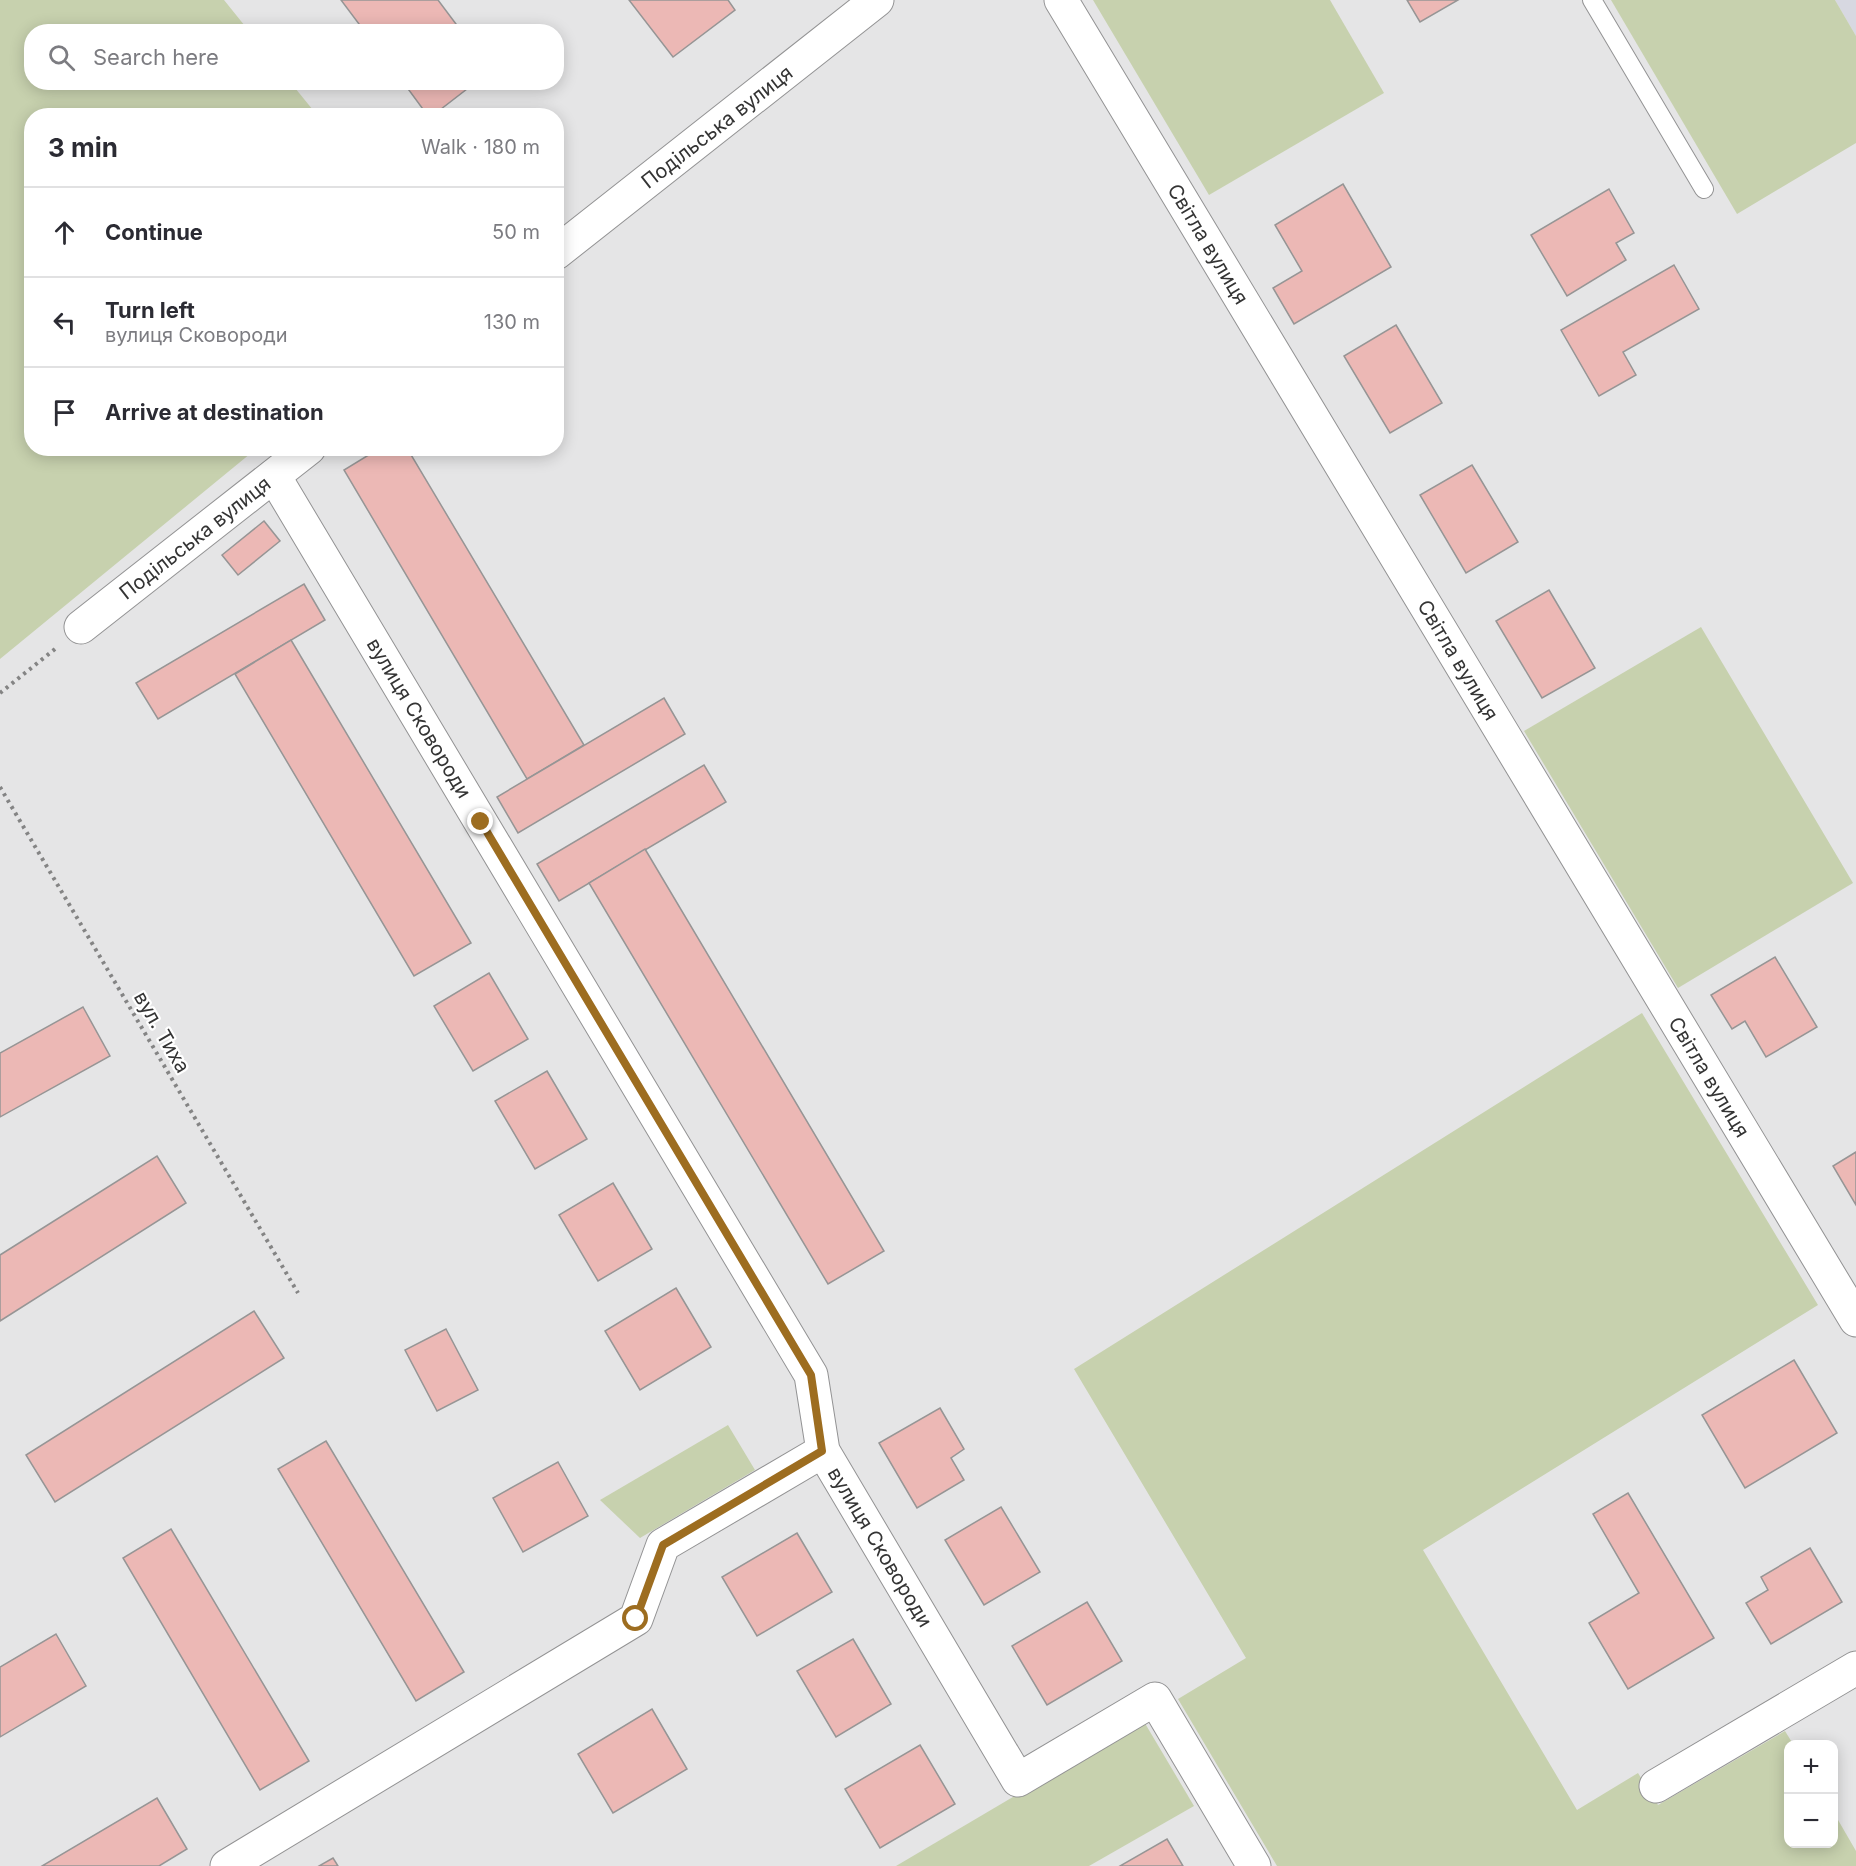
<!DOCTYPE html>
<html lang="en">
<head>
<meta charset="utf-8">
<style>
	body { margin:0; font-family:Inter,sans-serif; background:#f2f2f3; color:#2b2b33 }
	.controls { position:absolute; right:18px; bottom:18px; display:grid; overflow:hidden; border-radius:12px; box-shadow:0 3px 15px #0003 }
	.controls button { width:54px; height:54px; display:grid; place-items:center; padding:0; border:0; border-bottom:2px solid #e1e1e2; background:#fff; color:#2b2b33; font:30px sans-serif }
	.stop { position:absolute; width:18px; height:18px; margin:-14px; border:4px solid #9d6d20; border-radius:50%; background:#fff }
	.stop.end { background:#9d6d20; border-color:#fff; box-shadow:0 2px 6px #0008 }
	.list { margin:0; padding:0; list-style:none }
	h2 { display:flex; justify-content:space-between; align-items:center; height:78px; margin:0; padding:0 24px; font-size:26px }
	h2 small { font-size:20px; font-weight:400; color:#7c7c81 }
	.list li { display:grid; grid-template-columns:39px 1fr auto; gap:18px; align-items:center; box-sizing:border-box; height:90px; padding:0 24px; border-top:2px solid #e1e1e2 }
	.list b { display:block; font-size:22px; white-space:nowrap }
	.list p { margin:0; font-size:20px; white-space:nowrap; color:#7c7c81 }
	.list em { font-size:20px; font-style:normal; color:#7c7c81 }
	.icon { flex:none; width:33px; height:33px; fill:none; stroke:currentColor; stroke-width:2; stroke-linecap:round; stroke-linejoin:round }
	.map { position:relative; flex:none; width:1856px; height:1866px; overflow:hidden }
	.search { position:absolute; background:#fff; box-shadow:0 3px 15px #0003; left:24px; top:24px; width:540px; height:66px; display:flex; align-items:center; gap:15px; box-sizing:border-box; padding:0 21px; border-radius:24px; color:#7c7c81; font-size:22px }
	.panel { position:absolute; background:#fff; box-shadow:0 3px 15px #0003; left:24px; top:108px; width:540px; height:348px; border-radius:24px }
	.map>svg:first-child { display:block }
	.built { fill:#d7d8e1 }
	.green { fill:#c7d1ae }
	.building { fill:#ecb8b5; stroke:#969595; stroke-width:1.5 }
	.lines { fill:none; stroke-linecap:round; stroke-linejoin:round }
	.lane-casing { stroke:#939394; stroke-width:20 }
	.street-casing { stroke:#939394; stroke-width:35 }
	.path { stroke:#848484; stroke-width:4; stroke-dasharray:3 4.5; stroke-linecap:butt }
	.lane { stroke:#fff; stroke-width:18 }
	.street { stroke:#fff; stroke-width:33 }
	.route { stroke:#9d6d20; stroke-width:8 }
	.labels { text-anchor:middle; stroke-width:4.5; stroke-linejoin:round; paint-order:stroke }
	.street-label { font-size:20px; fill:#343434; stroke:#fff }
</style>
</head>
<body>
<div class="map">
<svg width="1856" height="1866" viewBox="0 0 1856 1866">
	<rect width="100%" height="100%" fill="#e5e5e6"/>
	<polygon class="built" points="1835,0 1856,0 1856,36"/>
	<g class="green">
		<polygon points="0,0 224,0 249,31 32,32 32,82 291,83 317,115 32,116 32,448 256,449 0,659"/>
		<polygon points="1093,0 1330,0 1384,93 1209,195"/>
		<polygon points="1611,0 1835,0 1856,36 1856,143 1737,214"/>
		<polygon points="1701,627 1853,883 1678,988 1524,731"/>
		<polygon points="1642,1013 1818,1305 1423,1550 1577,1810 1638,1773 1658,1805 1785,1731 1793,1744 1788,1744 1788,1844 1834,1844 1834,1813 1856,1851 1856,1866 1277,1866 1178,1699 1246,1658 1074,1369"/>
		<polygon points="728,1425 755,1470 640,1538 600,1500"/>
		<polygon points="1143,1720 1194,1806 1089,1866 896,1866"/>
	</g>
	<g class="building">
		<polygon points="341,0 438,0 462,32 365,32"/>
		<polygon points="629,0 728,0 735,10 673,57"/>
		<polygon points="1407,0 1458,0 1420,22"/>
		<polygon points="403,82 476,82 432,116 428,116"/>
		<polygon points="1343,184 1391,267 1294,324 1273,288 1302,271 1275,225"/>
		<polygon points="1609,189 1634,233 1616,243 1626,260 1567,296 1531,235"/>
		<polygon points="1674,265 1699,309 1623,352 1636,375 1599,396 1561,330"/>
		<polygon points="1396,325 1442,403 1390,433 1344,356"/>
		<polygon points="380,448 407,448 584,745 527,779 344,470"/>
		<polygon points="1472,465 1518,542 1466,573 1420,495"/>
		<polygon points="264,521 280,541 238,575 222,555"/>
		<polygon points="304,584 325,620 158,719 136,683"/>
		<polygon points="1549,590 1595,668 1542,698 1496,621"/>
		<polygon points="291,640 471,943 414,976 235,674"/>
		<polygon points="664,698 685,734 518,833 497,797"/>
		<polygon points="704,765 726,802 559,901 537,864"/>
		<polygon points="645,849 884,1251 828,1284 589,883"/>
		<polygon points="1775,957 1817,1027 1766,1057 1745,1021 1732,1029 1711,995"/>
		<polygon points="489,973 528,1039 473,1071 434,1006"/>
		<polygon points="83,1007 110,1056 0,1117 0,1053"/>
		<polygon points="547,1071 587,1139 535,1169 495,1101"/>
		<polygon points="1856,1152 1856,1205 1833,1166"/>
		<polygon points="157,1156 186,1203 0,1321 0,1255"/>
		<polygon points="613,1183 652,1249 598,1281 559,1215"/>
		<polygon points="676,1288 711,1347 640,1390 605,1331"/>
		<polygon points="254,1311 284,1358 55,1502 26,1455"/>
		<polygon points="446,1329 478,1390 437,1411 405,1350"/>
		<polygon points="1794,1360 1837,1433 1745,1488 1702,1415"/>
		<polygon points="940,1408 964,1449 951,1458 964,1480 917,1508 879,1443"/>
		<polygon points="326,1441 464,1672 416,1701 278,1469"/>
		<polygon points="558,1462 588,1516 523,1552 493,1498"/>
		<polygon points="1628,1493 1714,1638 1628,1689 1589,1623 1639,1593 1593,1514"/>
		<polygon points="1001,1507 1040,1572 984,1605 945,1540"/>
		<polygon points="171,1529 309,1761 260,1790 123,1558"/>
		<polygon points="797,1533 832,1592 757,1636 722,1577"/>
		<polygon points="1810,1548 1842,1602 1771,1644 1746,1603 1768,1590 1761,1577"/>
		<polygon points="1087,1602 1122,1661 1047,1705 1012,1646"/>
		<polygon points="56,1634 86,1686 0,1737 0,1667"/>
		<polygon points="853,1639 891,1704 836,1737 797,1671"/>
		<polygon points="652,1709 687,1769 613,1813 578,1754"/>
		<polygon points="920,1745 955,1804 880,1848 845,1789"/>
		<polygon points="157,1798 187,1849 159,1866 42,1866"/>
		<polygon points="1167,1839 1183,1866 1120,1866"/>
		<polygon points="333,1858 338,1866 319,1866"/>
	</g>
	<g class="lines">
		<g class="lane-casing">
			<polyline id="lane" points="1592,0 1704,189"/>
		</g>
		<g class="street-casing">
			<g id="street">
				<polyline points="1061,0 1856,1320"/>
				<polyline points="556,253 877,0"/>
				<polyline points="274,476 811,1375 823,1451 1018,1780 1155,1699 1254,1866"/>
				<polyline points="81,627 309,448"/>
				<polyline points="1656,1786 1856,1668"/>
				<polyline points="227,1866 636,1619 663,1545 823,1451"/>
			</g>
		</g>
		<g class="path">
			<polyline points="0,693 55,649"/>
			<polyline points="0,787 298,1293"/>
		</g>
		<use href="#lane" class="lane"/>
		<use href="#street" class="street"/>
	</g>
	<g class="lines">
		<polyline class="route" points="481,822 811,1375 822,1451 663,1545 636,1619"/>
	</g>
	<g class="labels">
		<g class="street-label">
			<text transform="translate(717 127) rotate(-38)" y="7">Подільська вулиця</text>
			<text transform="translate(1208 244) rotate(59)" y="7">Світла вулиця</text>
			<text transform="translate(195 538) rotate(-38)" y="7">Подільська вулиця</text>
			<text transform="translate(1458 660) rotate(59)" y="7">Світла вулиця</text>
			<text transform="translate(419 718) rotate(59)" y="7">вулиця Сковороди</text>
			<text transform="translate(162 1032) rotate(60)" y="7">вул. Тиха</text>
			<text transform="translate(1709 1077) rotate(59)" y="7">Світла вулиця</text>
			<text transform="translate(880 1547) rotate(59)" y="7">вулиця Сковороди</text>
		</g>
	</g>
</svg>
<div class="controls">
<button>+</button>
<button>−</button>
</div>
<div class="stop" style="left:636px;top:1619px"></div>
<div class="stop end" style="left:481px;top:822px"></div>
<div class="search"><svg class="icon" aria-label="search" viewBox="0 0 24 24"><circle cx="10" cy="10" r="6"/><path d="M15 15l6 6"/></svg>Search here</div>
<section class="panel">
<h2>3 min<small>Walk · 180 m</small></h2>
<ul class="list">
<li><svg class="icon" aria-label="ahead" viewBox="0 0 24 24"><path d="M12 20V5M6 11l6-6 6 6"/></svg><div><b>Continue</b></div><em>50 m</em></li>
<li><svg class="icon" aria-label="left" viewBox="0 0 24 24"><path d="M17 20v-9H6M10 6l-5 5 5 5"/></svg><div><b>Turn left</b><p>вулиця Сковороди</p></div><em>130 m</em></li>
<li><svg class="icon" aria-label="arrive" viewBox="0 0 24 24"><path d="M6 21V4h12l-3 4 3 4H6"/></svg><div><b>Arrive at destination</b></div></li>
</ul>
</section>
</div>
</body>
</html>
